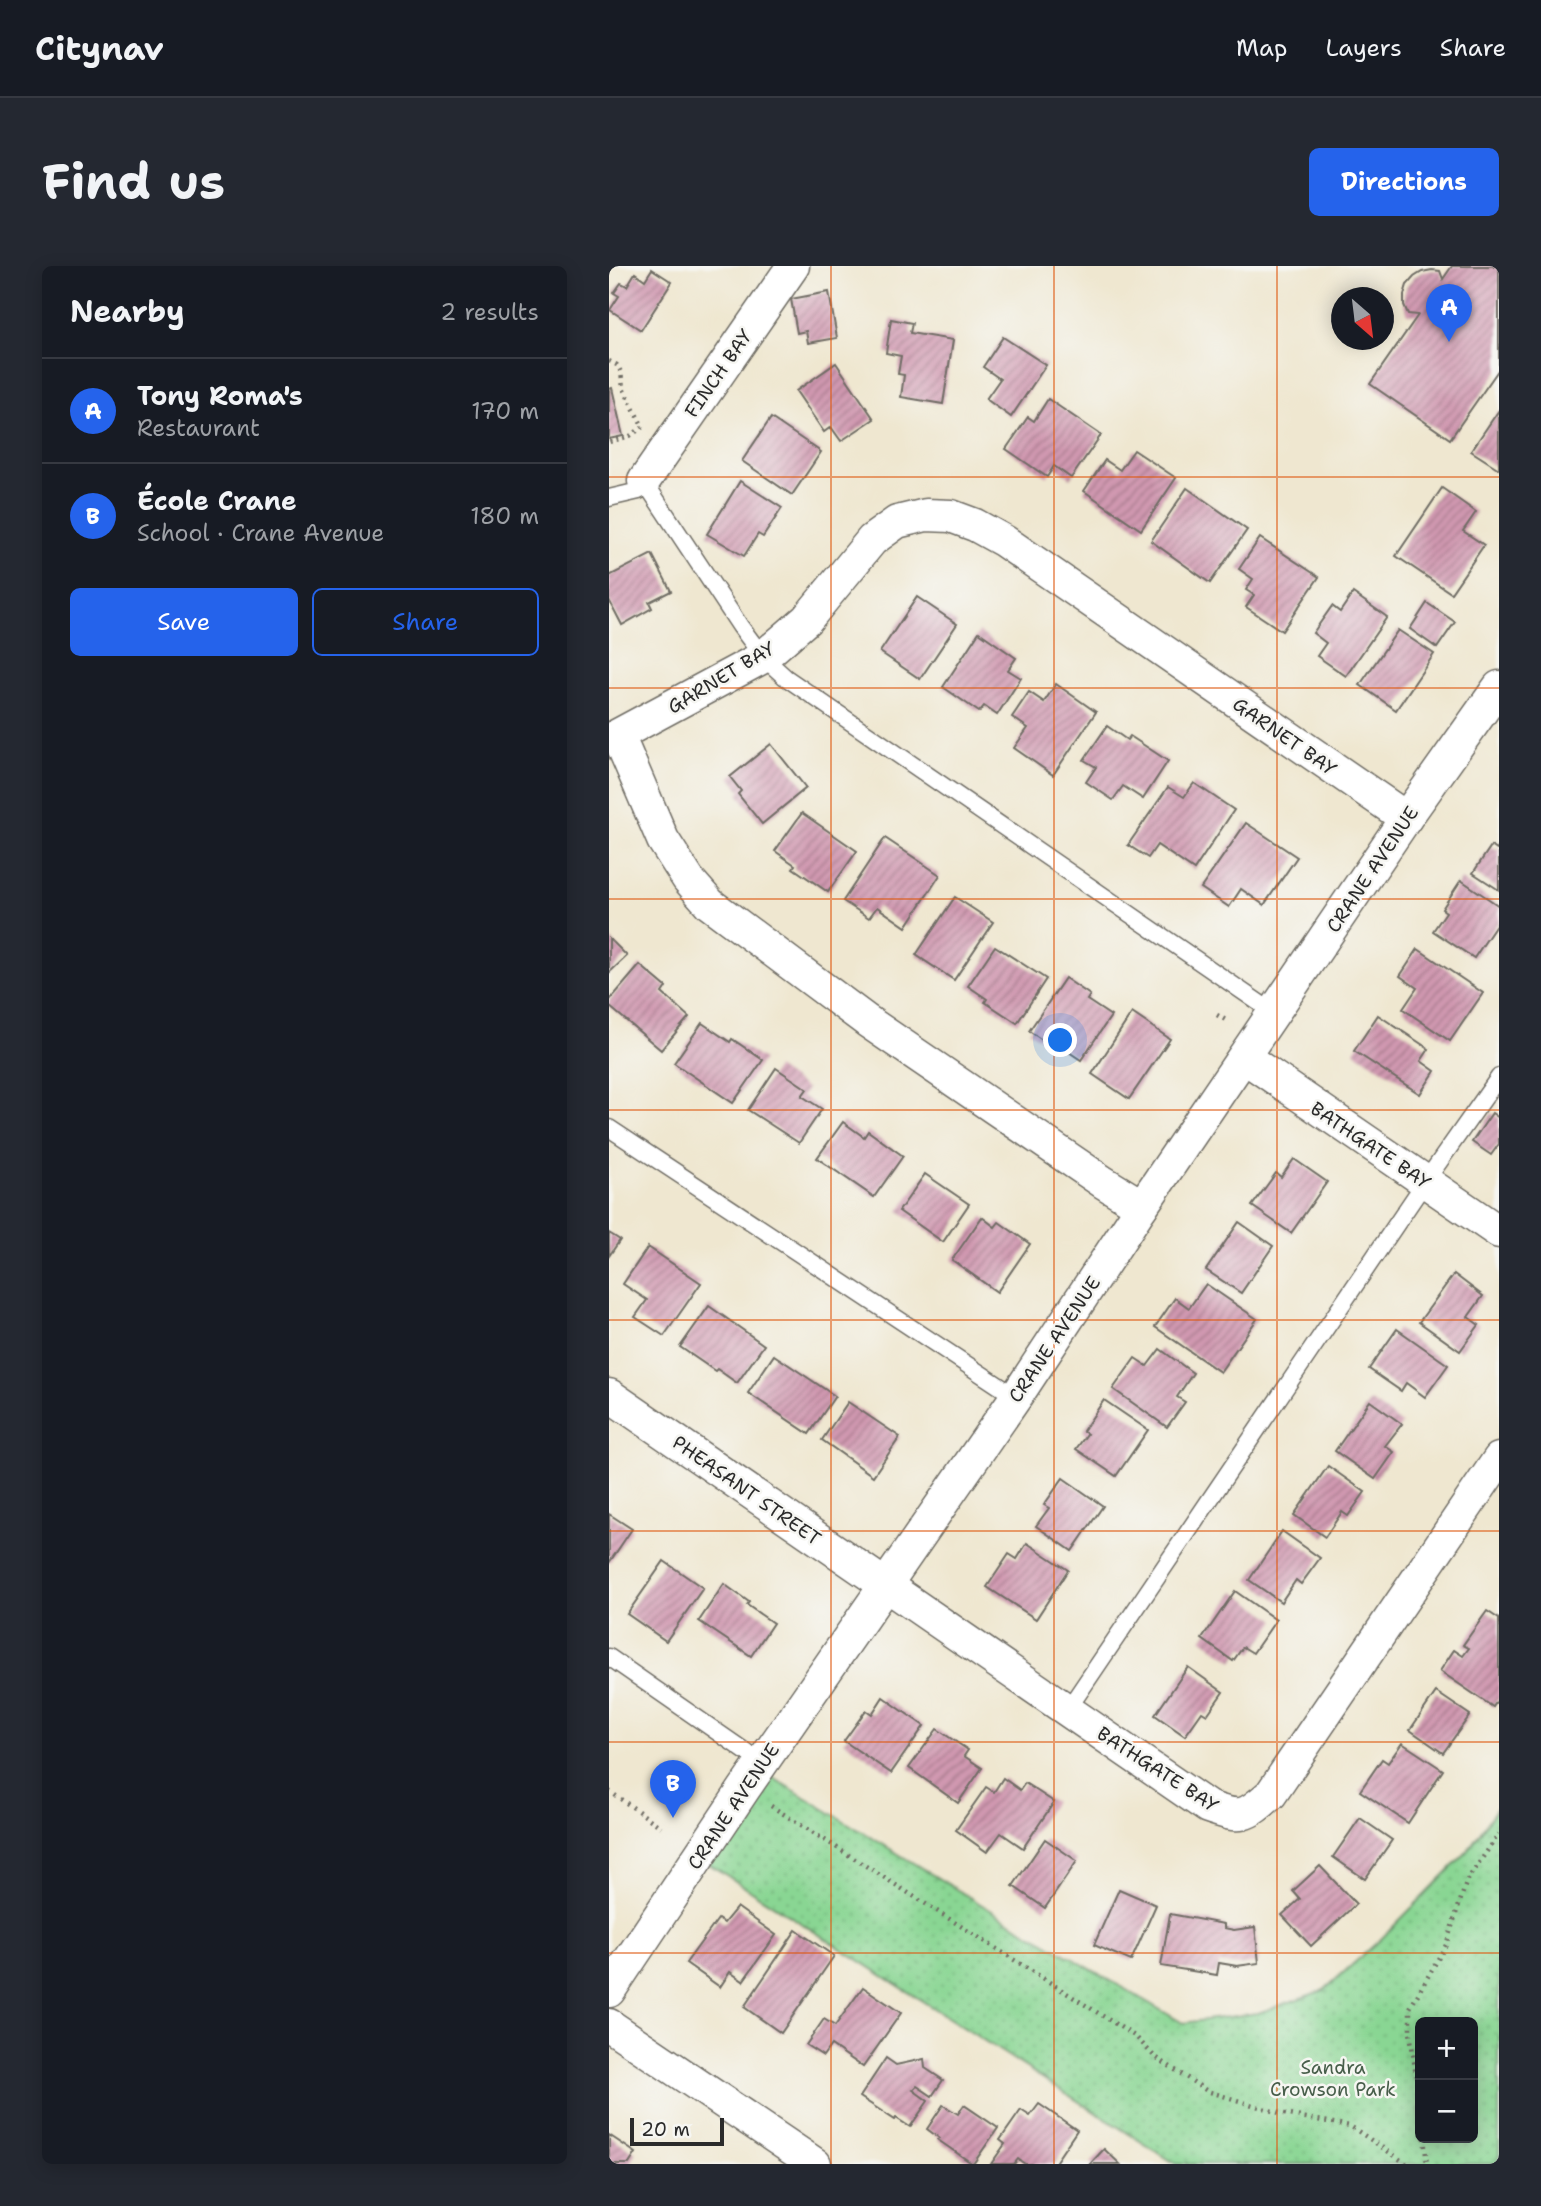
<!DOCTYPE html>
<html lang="en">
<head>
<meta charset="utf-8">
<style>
	body { margin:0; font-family:"Shantell Sans",sans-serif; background:#242831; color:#f1f3f6 }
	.controls { position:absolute; right:21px; bottom:21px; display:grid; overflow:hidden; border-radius:10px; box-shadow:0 4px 18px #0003 }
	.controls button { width:63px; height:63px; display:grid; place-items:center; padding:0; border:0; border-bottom:2px solid #363941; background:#171b24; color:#f1f3f6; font:35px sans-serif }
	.compass { position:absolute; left:722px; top:21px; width:63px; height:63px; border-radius:50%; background:#171b24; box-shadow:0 4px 18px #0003; rotate:152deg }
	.scale { position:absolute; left:21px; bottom:18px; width:94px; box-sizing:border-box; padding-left:7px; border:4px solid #2b2b2b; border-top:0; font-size:19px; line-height:24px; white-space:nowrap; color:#2b2b2b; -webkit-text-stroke:5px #f6f6f2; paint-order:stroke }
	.you { position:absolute; left:452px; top:775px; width:24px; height:24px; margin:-18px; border:5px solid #fff; border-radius:50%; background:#1a73e8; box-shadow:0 0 0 10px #1a73e833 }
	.badge { display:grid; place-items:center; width:46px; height:46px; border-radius:50%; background:#2563eb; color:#fff; font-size:23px; font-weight:700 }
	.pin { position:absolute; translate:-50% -58px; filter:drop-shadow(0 2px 4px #0008) }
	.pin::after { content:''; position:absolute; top:37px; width:24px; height:21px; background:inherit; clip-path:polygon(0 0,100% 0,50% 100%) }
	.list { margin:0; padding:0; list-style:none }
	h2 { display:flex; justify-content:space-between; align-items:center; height:91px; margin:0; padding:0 28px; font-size:30px }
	h2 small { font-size:23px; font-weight:400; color:#9ea1a6 }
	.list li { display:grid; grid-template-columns:46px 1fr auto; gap:21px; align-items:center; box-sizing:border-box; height:105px; padding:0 28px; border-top:2px solid #363941 }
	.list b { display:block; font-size:26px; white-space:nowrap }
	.list p { margin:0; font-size:23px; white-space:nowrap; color:#9ea1a6 }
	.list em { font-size:23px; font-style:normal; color:#9ea1a6 }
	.actions { display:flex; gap:14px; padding:21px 28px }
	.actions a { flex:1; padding:16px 0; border:2px solid #2563eb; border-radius:10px; text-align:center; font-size:24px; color:#2563eb }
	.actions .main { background:#2563eb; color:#fff }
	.map { position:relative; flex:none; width:890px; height:1898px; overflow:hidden; border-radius:10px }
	header { display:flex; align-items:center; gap:42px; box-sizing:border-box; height:98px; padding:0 35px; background:#171b24; border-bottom:2px solid #363941 }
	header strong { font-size:33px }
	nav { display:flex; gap:38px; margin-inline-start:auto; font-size:24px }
	.intro { display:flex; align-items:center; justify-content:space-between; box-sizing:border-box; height:168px; padding:0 42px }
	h1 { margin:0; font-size:49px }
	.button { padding:18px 32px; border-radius:10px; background:#2563eb; color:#fff; font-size:24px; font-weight:700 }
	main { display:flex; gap:42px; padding:0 42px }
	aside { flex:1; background:#171b24; border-radius:10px; box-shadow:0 4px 18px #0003 }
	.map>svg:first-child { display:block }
	.park { fill:url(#park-dots); stroke:#5a805f; stroke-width:2; fill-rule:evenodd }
	.building { fill:url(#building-hatch) }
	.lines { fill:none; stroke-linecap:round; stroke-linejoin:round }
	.lane-casing { stroke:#706d65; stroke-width:19 }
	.street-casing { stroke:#706d65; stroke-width:35 }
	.path { stroke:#706d65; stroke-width:4.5; stroke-dasharray:2 5; stroke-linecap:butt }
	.lane { stroke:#fff; stroke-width:16 }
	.street { stroke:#fff; stroke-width:32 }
	.grid { fill:none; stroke:#df570e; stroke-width:2; stroke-opacity:0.55 }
	.labels { text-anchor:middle; stroke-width:5; stroke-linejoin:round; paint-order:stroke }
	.street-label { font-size:19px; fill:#2b2b2b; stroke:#f6f6f2 }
	.park-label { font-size:19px; fill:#475e4a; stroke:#f6f6f2 }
</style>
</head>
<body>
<header>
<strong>Citynav</strong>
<nav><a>Map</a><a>Layers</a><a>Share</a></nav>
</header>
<div class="intro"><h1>Find us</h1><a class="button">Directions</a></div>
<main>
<aside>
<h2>Nearby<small>2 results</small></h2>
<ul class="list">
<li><span class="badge">A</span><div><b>Tony Roma's</b><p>Restaurant</p></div><em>170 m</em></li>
<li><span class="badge">B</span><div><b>École Crane</b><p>School · Crane Avenue</p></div><em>180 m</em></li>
</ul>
<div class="actions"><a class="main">Save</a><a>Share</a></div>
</aside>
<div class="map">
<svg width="890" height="1898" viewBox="0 0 890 1898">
	<defs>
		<pattern id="park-dots" width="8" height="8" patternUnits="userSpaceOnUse" patternTransform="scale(1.75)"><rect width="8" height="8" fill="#89d693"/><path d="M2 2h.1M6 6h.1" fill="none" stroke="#76b87f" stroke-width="1.8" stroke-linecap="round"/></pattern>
		<pattern id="building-hatch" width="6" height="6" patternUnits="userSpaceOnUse" patternTransform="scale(1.75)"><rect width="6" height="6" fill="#d098b0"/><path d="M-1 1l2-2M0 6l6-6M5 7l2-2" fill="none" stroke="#a97c8f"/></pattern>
	</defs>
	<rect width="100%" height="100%" fill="#f6f6f2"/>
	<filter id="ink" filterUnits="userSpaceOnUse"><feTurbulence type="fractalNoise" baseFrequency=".0143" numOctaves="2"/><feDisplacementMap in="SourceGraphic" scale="14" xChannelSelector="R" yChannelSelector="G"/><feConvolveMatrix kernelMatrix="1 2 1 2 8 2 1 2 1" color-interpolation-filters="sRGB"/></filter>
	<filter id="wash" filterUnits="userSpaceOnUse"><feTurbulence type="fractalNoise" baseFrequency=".00686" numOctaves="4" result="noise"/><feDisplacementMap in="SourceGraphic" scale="28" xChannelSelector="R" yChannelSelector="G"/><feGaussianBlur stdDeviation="1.57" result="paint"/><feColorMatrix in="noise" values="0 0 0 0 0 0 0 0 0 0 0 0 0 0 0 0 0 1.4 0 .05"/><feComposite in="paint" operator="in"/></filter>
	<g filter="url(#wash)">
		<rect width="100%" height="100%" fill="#efe7d0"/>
		<path class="park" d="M 158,1508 L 393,1651 L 574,1757 L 649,1747 L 715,1724 L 772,1673 L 857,1587 L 890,1539 L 890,1898 L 567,1898 L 97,1596 ZM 811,1756 L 864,1756 L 864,1872 L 811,1872 Z"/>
		<g id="blocks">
			<g class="building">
				<polygon points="843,0 890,0 890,103 841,173 761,118 809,49 799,48 795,39 795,29 798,19 805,11 813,6 823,4 831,5 834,13"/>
				<polygon points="43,3 63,16 32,64 1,44 10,30 5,27 12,17 18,20 26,7 36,14"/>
				<polygon points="220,26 228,72 199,77 197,65 188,67 182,33"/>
				<polygon points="282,53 303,57 301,67 344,74 334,138 292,131 295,109 289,108 292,90 277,87"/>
				<polygon points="394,71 437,99 402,151 377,133 391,113 374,101"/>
				<polygon points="227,97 265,153 232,175 222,161 215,166 187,125"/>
				<polygon points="3,122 14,170 0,173 0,123"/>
				<polygon points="439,133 492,169 462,212 445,200 438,211 397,183 419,151 425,155"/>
				<polygon points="890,144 890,203 862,185"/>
				<polygon points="162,152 212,186 183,229 133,195"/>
				<polygon points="525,184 567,212 532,264 475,225 496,194 511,204"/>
				<polygon points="131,215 173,242 154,271 149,268 135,290 98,268"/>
				<polygon points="578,222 638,264 601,317 542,275"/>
				<polygon points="833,222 867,246 854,265 875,279 842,327 787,290"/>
				<polygon points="651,272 710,311 673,365 637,341 645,329 637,324 644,313 630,303"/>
				<polygon points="43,288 62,325 40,336 43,342 13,359 0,334 0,310"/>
				<polygon points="744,327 778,351 737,410 708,390 717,377 704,367 723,340 731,346"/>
				<polygon points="308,331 348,358 311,413 271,386"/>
				<polygon points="818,337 846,356 828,382 801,363"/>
				<polygon points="789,364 825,388 787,444 751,419"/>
				<polygon points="370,366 407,392 399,404 412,412 388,449 375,440 370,446 334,421"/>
				<polygon points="447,418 487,446 444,509 405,482 419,462 403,451 420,426 435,436"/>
				<polygon points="498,460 518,474 521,470 559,495 534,533 514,520 504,534 477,516 487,501 475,494"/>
				<polygon points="162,478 197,522 153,558 129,528 132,525 121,511"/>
				<polygon points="585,517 625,544 585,604 548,579 539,592 519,579 559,521 575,531"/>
				<polygon points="193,547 248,585 219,626 184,602 186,599 166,585"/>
				<polygon points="637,557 688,591 655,639 632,623 620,641 592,622"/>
				<polygon points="276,572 331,609 297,661 268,641 260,652 234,635"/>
				<polygon points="882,580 888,584 890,580 890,624 864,607"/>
				<polygon points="852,614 890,640 890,655 865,692 824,665 837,646 833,643"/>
				<polygon points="346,631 384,656 345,714 307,689"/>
				<polygon points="0,672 18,690 0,707"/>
				<polygon points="386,680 437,713 408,757 376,736 378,733 359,720"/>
				<polygon points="809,683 874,727 841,775 794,743 808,722 791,710"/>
				<polygon points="31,699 57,721 53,727 80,751 52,784 0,740 0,735"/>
				<polygon points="456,712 481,729 478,734 502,750 472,794 445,776 442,780 420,765"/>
				<polygon points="523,747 561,773 520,833 483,808"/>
				<polygon points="769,749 820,783 812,795 826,805 811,828 745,785"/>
				<polygon points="93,757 121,776 123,773 154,794 124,837 65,797"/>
				<polygon points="167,802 198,823 193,830 213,843 190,877 139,844"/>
				<polygon points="883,847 890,852 890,878 882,889 863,876"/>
				<polygon points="234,856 255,871 259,865 294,890 265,931 208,892"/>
				<polygon points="685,893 718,916 682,967 643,940 667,907 672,911"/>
				<polygon points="316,908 360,938 334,976 290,945"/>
				<polygon points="373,951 386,961 390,956 421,978 388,1026 343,994"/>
				<polygon points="630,956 664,980 632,1027 597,1004"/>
				<polygon points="0,967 11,974 0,990"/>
				<polygon points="39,981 92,1017 55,1070 26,1051 38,1034 14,1018"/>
				<polygon points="845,1008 874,1030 859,1051 870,1059 851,1085 810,1056"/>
				<polygon points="597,1018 648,1053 611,1106 546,1061 566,1032 580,1042"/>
				<polygon points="100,1040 155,1079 128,1117 108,1103 106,1105 71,1081"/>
				<polygon points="788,1063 839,1099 816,1131 797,1117 792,1125 760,1103"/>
				<polygon points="551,1083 584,1107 568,1131 576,1136 558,1161 504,1123 526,1092 538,1100"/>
				<polygon points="165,1089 226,1130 200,1168 139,1127"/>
				<polygon points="495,1134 539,1164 507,1210 467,1183 478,1168 474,1165"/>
				<polygon points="761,1135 793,1158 776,1180 785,1186 766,1213 726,1185"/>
				<polygon points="239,1136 291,1171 264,1210 213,1174"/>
				<polygon points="719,1200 756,1226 739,1250 733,1246 716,1271 685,1249"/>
				<polygon points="454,1212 494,1240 463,1285 427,1260 440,1242 435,1239"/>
				<polygon points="0,1248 23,1263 0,1297"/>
				<polygon points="673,1265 711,1292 692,1318 687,1314 672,1336 640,1314"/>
				<polygon points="418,1277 459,1304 427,1353 378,1321 400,1288 408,1293"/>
				<polygon points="55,1295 94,1322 57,1375 18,1348"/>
				<polygon points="115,1318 140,1336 138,1339 164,1357 142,1390 90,1355"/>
				<polygon points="626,1325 667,1354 644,1387 634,1381 624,1395 593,1373"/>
				<polygon points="878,1345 890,1353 890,1432 884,1441 831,1405 845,1384 854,1390 860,1382 854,1379"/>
				<polygon points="579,1401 614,1426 598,1449 593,1446 576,1470 546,1449"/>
				<polygon points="827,1426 861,1449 834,1487 801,1464"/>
				<polygon points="274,1431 315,1460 282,1507 235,1475 257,1444 263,1448"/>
				<polygon points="328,1463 359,1484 355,1490 373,1502 349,1537 300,1502"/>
				<polygon points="793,1477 834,1504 799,1557 751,1525 773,1493 779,1497"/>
				<polygon points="394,1512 411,1524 416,1517 445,1536 414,1582 392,1567 378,1586 347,1564 377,1521 385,1526"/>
				<polygon points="751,1552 783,1574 756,1613 724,1591"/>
				<polygon points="436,1573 468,1595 436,1642 404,1620"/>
				<polygon points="711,1600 747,1638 702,1680 673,1649 691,1633 684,1625"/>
				<polygon points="510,1623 547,1639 522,1695 485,1679"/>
				<polygon points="128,1641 167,1669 134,1715 121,1706 111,1721 77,1697 109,1653 115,1657"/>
				<polygon points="561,1648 615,1658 615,1662 625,1664 646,1661 650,1697 628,1700 610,1697 608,1709 552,1700"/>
				<polygon points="187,1664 225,1690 172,1767 135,1741"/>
				<polygon points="254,1721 292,1747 254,1801 222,1779 214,1790 197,1779 215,1753 226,1760"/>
				<polygon points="277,1792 287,1799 315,1793 316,1802 334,1814 323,1830 308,1820 304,1824 319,1835 301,1861 287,1852 286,1854 251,1831"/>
				<polygon points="430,1838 468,1864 445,1898 416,1898 409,1893 405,1898 382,1898 396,1878 391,1874 412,1844 421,1850"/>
				<polygon points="334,1839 349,1848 355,1839 389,1862 364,1898 329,1874 330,1872 318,1863"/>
				<polygon points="0,1869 27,1887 20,1898 0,1898"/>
				<polygon points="495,1883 511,1898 481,1898"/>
			</g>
		</g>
	</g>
	<g filter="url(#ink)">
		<use href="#blocks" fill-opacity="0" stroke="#706d65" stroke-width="2"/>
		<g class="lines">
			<g class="lane-casing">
				<g id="lane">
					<polyline points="0,232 30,225 35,215 131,360 154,391 176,411 665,747"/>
					<polyline points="0,862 407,1131"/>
					<polyline points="0,1391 153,1497"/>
					<polyline points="459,1443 816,916 890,811"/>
				</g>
			</g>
			<g class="street-casing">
				<g id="street">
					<polyline points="35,215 184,0"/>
					<polyline points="635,791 890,966"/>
					<polyline points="533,940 494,916 258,755 101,638 79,613 54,574 9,469 154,391 198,353 263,274 288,256 317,249 342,250 366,259 395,275 797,552"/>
					<path d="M 0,1129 L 599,1541 C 633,1553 636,1551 662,1528 L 890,1193"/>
					<polyline points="0,1725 135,1523 407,1131 533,940 797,552 890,421"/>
					<polyline points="0,1759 206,1898"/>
				</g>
			</g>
			<g class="path">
				<polyline points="0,95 8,99 12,106 14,122 34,161 21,170 0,176"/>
				<polyline points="608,749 620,756"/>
				<polyline points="0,1525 52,1561"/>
				<polyline points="162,1540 527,1771 545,1790 598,1825 670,1847 741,1860 798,1898"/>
				<polyline points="811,1839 801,1766 801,1742 837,1679 858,1614 890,1568"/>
				<polyline points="815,1872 818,1898"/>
			</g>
			<use href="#lane" class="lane"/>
			<use href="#street" class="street"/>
		</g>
	</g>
	<path class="grid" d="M 222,0 L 222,1898M 445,0 L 445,1898M 668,0 L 668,1898M 0,211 L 890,211M 0,422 L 890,422M 0,633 L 890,633M 0,844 L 890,844M 0,1054 L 890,1054M 0,1265 L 890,1265M 0,1476 L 890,1476M 0,1687 L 890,1687"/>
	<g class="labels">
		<g class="street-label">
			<text transform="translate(109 107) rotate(-55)" y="7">FINCH BAY</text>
			<text transform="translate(112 411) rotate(-31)" y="7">GARNET BAY</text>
			<text transform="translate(676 470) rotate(35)" y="7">GARNET BAY</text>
			<text transform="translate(763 603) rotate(-56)" y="7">CRANE AVENUE</text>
			<text transform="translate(762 879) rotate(34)" y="7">BATHGATE BAY</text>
			<text transform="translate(445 1073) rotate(-56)" y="7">CRANE AVENUE</text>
			<text transform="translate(138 1224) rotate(35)" y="7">PHEASANT STREET</text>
			<text transform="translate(549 1503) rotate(33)" y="7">BATHGATE BAY</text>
			<text transform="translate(124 1540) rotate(-56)" y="7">CRANE AVENUE</text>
		</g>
		<g class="park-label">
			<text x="724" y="1808">Sandra<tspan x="724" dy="22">Crowson Park</tspan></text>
		</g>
	</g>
</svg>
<div class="controls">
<button>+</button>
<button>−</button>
</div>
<svg class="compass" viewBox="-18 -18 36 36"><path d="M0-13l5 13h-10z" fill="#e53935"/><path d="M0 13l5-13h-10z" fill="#9ea1a6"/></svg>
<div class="scale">20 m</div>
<div class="you"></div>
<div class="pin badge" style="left:840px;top:76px">A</div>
<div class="pin badge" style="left:64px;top:1552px">B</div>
</div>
</main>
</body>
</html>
